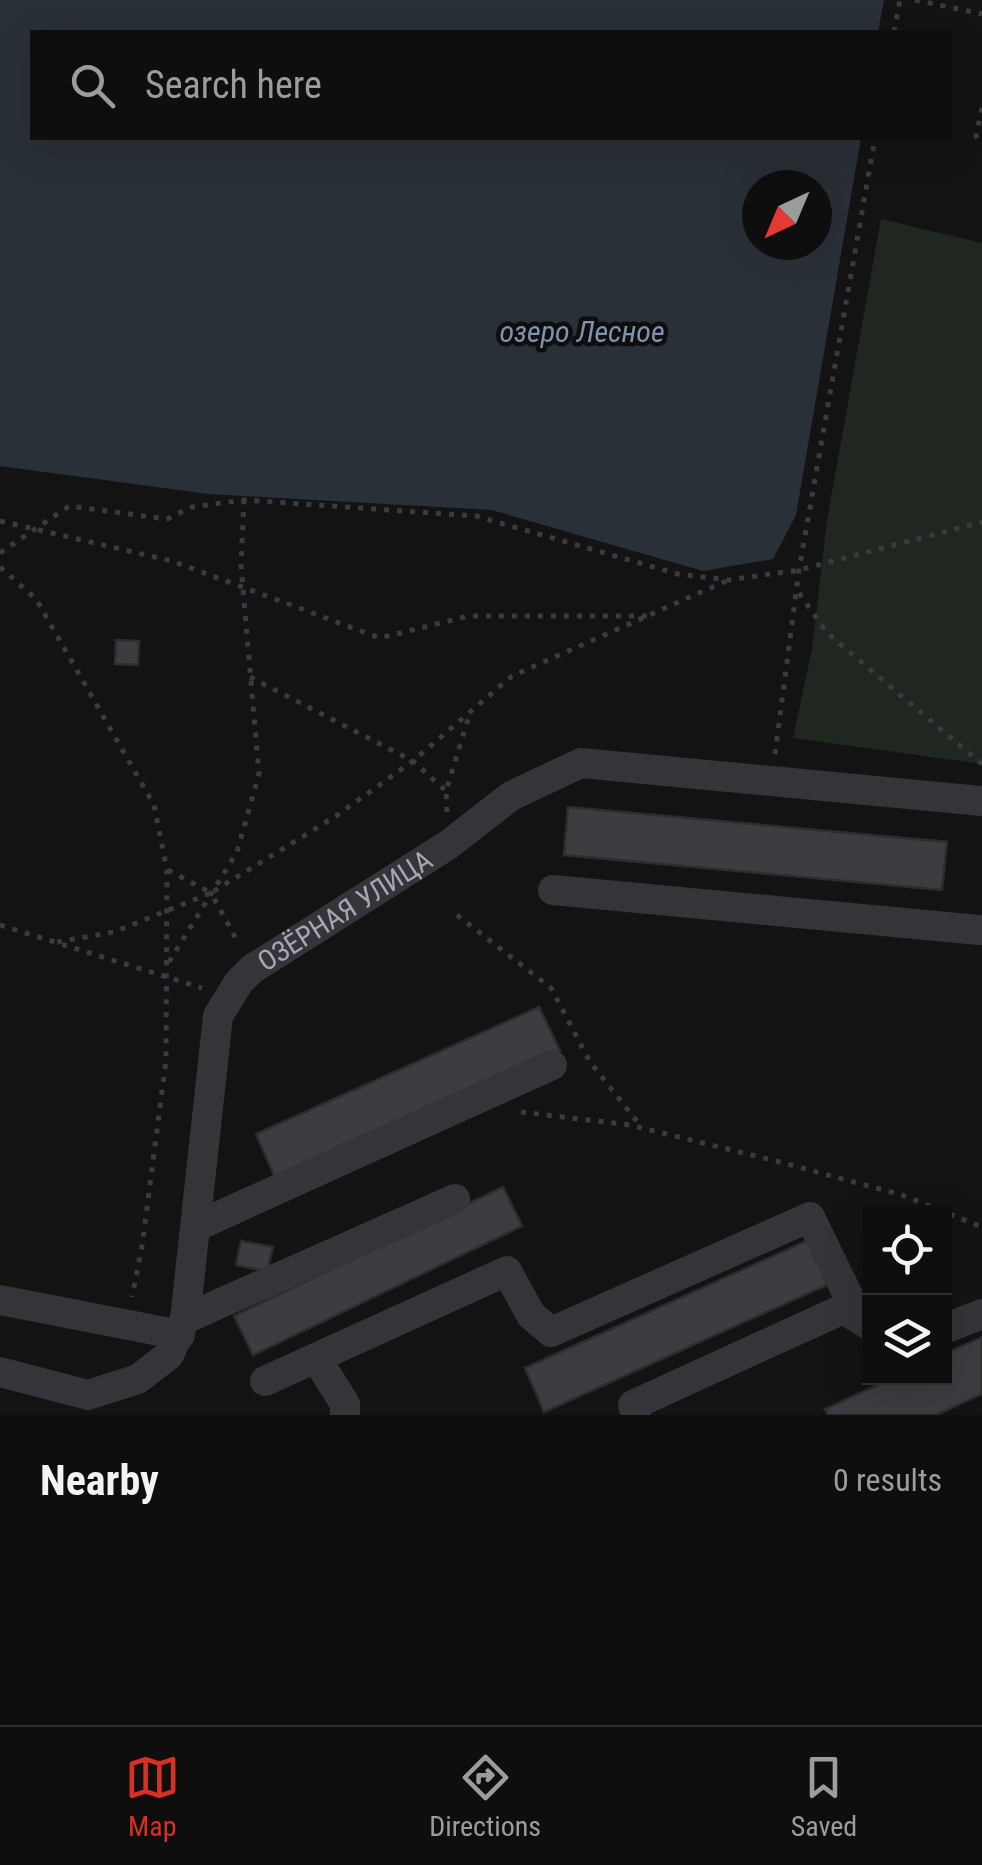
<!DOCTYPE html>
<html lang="en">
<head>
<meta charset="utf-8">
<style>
	body { margin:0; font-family:"Roboto Condensed",sans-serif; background:#1c1c1d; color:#f1f3f6 }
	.controls { position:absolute; right:30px; bottom:30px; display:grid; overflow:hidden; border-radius:0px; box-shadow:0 10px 40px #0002 }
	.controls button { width:90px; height:90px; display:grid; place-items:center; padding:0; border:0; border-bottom:2px solid #2e2e2f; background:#0e0e0f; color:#f1f3f6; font:50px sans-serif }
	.compass { position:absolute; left:742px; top:170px; width:90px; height:90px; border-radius:50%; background:#0e0e0f; box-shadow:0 10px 40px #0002; rotate:224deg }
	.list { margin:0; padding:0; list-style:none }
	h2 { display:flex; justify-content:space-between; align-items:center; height:130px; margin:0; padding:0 40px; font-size:42px }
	h2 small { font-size:32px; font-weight:400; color:#9b9c9e }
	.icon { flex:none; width:55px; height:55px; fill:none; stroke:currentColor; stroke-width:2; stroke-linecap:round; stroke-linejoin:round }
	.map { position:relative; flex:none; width:982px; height:1415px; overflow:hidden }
	.search { position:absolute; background:#0e0e0f; box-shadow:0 10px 40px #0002; left:30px; right:30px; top:30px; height:110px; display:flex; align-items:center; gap:25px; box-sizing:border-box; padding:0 35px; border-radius:0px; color:#9b9c9e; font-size:38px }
	.sheet { height:310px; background:#0e0e0f }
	nav { display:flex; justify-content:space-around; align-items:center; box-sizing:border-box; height:140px; border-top:2px solid #2e2e2f; background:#0e0e0f; font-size:28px; color:#9b9c9e }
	nav a { display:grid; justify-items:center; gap:5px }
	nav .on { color:#d93025 }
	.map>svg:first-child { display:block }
	.green { fill:#1f2720 }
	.water { fill:#2a3037; fill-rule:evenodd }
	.building { fill:#3d3d41; stroke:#2d2d30; stroke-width:2.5 }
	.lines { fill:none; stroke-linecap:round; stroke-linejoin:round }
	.path { stroke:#3a3b40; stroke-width:5; stroke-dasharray:5 8; stroke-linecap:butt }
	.minor { stroke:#343439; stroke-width:30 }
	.labels { text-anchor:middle; stroke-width:9; stroke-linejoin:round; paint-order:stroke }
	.street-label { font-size:28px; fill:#a5a8b4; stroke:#0e0e0f }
	.water-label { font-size:30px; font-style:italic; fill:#7d93ae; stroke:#0e0e0f }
</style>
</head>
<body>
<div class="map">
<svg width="982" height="1415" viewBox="0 0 982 1415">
	<rect width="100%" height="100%" fill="#131314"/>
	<polygon class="green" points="881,219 982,243 982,764 793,738 812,649 827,520"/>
	<path class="water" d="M 0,0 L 884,0 L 878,32 L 32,32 L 32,138 L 861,138 L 796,515 L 773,559 L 703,571 L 492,510 L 208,494 L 0,466 ZM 757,185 L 817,185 L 817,245 L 757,245 Z"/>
	<g class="building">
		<polygon points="116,640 139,641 138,665 115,664"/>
		<polygon points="568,807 947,842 942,890 564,855"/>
		<polygon points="539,1007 560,1051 277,1182 256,1134"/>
		<polygon points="503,1187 522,1226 253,1355 234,1316"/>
		<polygon points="811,1239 831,1283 544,1412 525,1368"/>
		<polygon points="241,1241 273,1247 267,1271 236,1265"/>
		<polygon points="982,1337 982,1394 936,1415 828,1415 825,1409 893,1378 944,1378 944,1354"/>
	</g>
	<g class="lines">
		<g class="path">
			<polyline points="915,0 982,14"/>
			<polyline points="894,32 900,0"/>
			<polyline points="982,108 976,136 982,144"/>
			<polyline points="0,521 172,561 380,638 469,616 648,616"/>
			<polyline points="0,553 69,506 167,519 192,507 244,500 476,516 678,574 728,580 799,570 982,522"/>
			<polyline points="0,567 36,599 154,805 167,870 166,1061 142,1246 132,1297"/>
			<polyline points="799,593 827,633 982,764"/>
			<polyline points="250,677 413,761 446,791"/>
			<polyline points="775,754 799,570 875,138"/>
			<polyline points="447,812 446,791 469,716"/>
			<polyline points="168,870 211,893 336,816 413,761 512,676 726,581"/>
			<polyline points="457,915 551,988 590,1062 640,1125"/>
			<polyline points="0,925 202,988"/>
			<polyline points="57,942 114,932 211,893 239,944"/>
			<polyline points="169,962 237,852 259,774 241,565 244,500"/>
			<polyline points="521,1112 630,1125 776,1161 902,1195 982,1227"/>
		</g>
		<g class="minor">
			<polyline points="553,890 979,930"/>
			<polyline points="197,1226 552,1065"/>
			<polyline points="0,1300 180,1335"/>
			<polyline points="185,1319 455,1199"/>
			<polyline points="944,1329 982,1314"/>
			<polyline points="316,1358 345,1404 345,1415"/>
			<path id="s1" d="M 0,1372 L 88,1395 L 138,1379 L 169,1355 L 185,1319 L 218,1016 L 239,982 L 252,969 L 448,845 L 511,796 L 581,763 L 982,801"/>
			<polyline points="265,1381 507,1271 531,1315 551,1332 810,1217 859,1318"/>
			<polyline points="636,1415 633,1405 843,1309 869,1325"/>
		</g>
	</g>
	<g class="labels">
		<g class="street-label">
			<text dy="10" stroke="none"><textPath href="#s1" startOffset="695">ОЗЁРНАЯ УЛИЦА</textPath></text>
		</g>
		<g class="water-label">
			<text x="582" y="342">озеро Лесное</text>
		</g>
	</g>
</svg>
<div class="controls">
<button><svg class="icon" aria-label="locate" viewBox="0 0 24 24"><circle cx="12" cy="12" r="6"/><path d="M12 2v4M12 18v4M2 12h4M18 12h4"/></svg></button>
<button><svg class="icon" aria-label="layers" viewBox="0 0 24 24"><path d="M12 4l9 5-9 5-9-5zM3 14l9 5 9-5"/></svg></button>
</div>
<svg class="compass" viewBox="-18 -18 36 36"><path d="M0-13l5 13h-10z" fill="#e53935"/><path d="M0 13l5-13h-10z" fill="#9b9c9e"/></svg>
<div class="search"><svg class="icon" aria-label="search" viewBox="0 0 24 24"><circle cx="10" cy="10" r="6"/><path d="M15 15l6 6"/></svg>Search here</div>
</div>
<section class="sheet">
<h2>Nearby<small>0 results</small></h2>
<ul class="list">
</ul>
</section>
<nav>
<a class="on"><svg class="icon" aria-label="map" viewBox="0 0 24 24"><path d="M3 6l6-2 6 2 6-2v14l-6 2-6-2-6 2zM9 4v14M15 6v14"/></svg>Map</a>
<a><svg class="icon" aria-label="directions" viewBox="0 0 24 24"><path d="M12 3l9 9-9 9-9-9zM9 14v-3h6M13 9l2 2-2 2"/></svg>Directions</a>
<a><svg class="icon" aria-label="saved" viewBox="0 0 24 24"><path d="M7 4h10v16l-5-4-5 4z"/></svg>Saved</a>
</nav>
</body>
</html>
